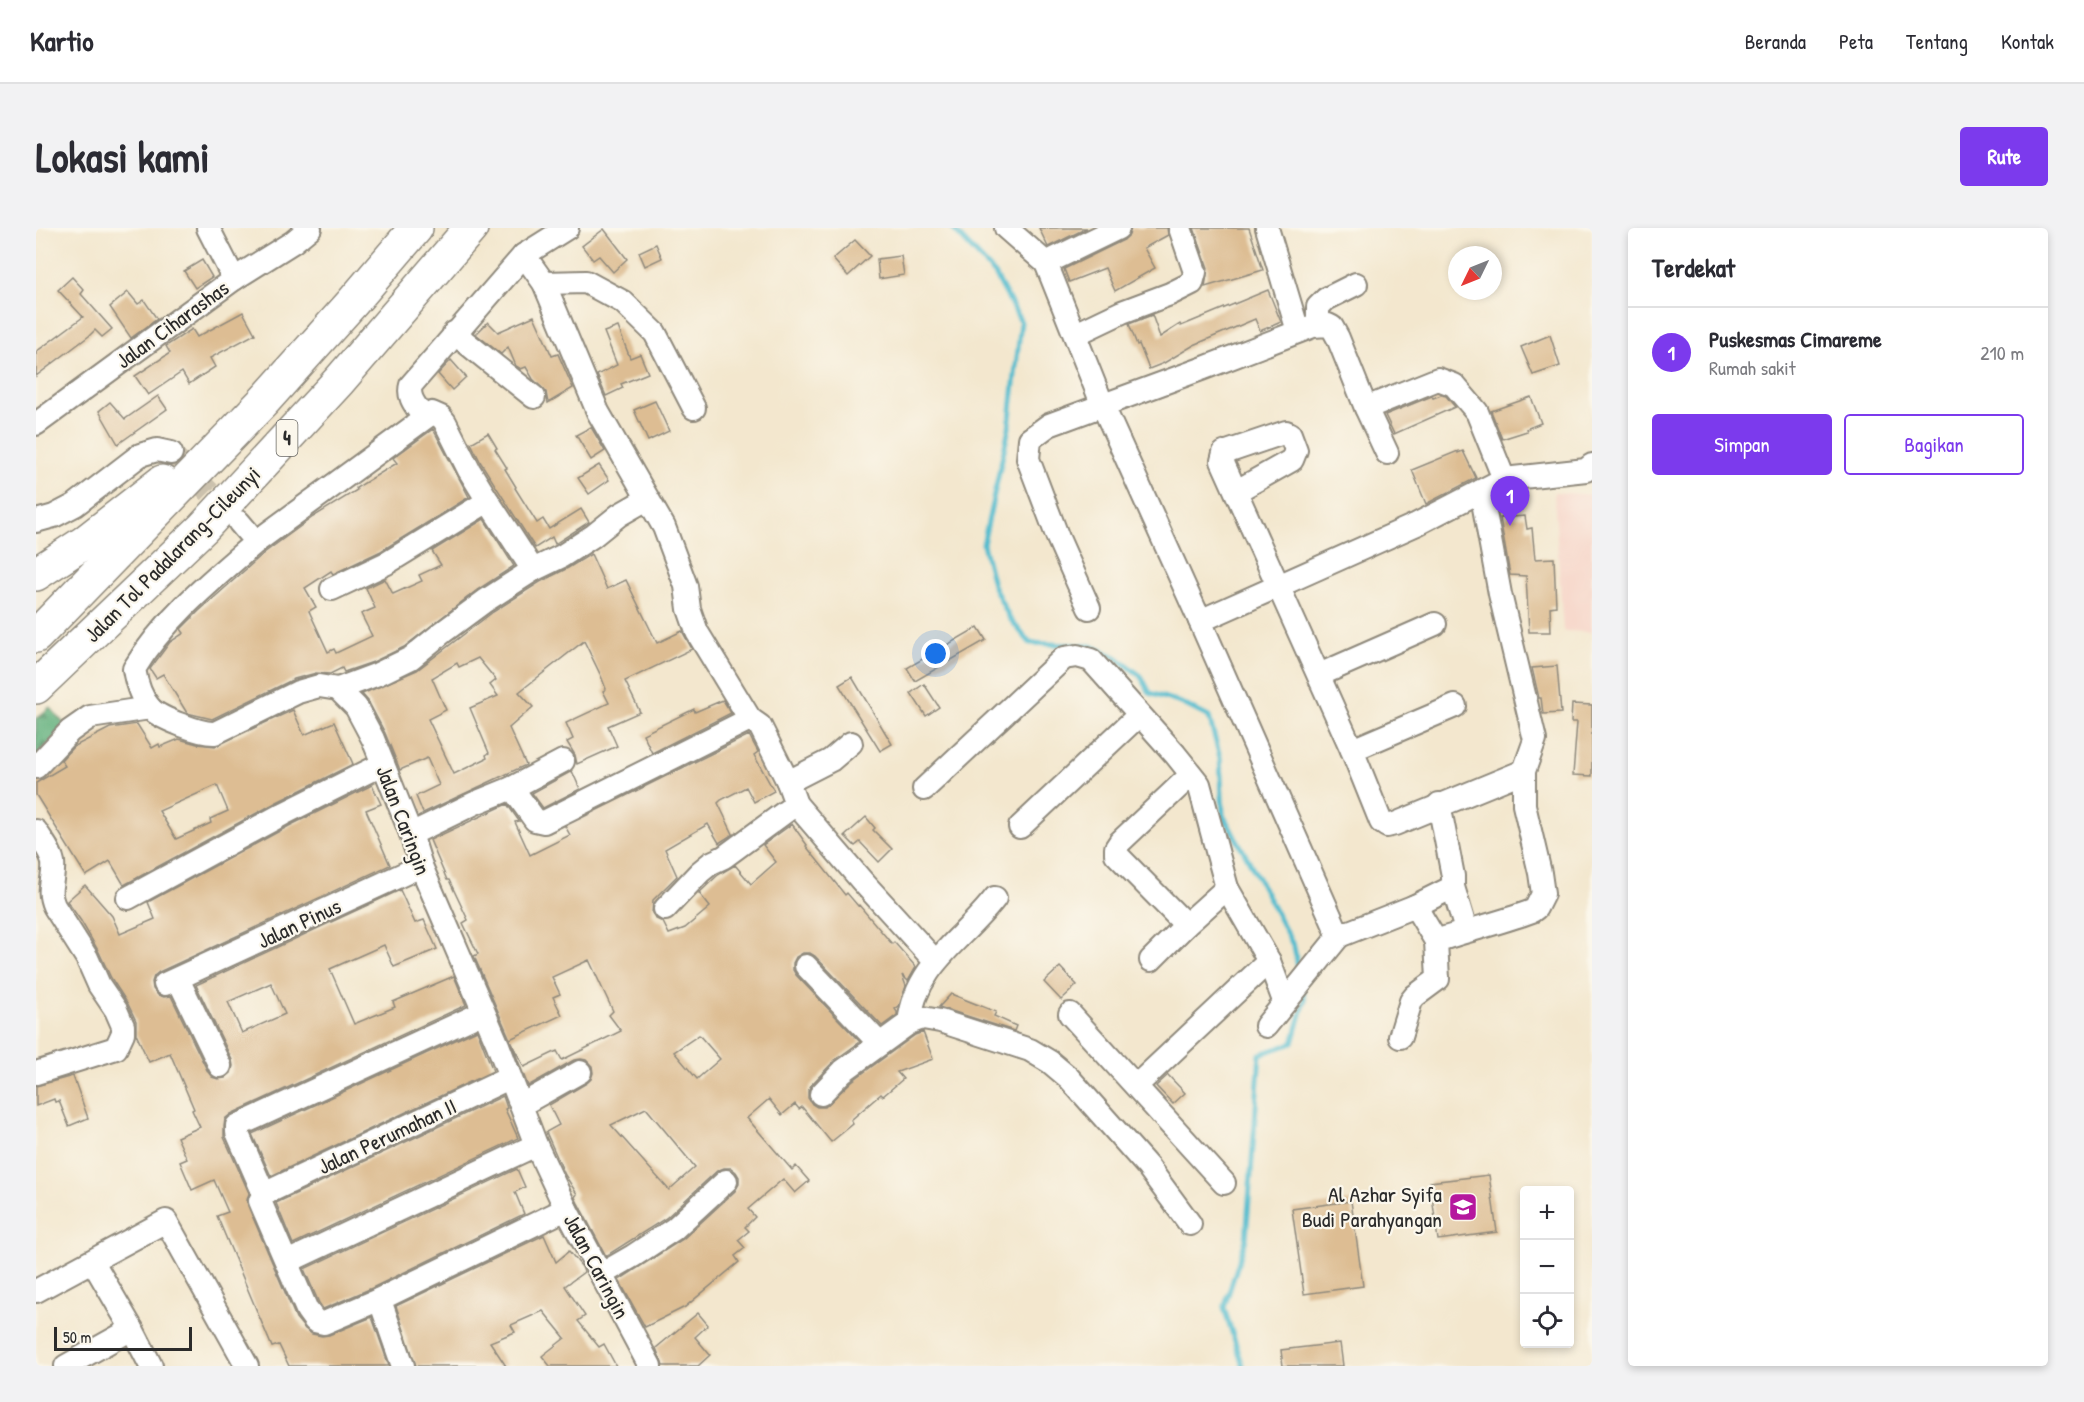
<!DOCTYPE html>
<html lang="id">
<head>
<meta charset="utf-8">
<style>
	body { margin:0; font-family:"Patrick Hand",sans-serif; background:#f2f2f3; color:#2b2b33 }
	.controls { position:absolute; right:18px; bottom:18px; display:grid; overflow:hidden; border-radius:6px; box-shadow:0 3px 9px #0003 }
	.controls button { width:54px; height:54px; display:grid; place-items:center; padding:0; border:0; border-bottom:2px solid #e1e1e2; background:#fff; color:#2b2b33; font:30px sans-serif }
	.compass { position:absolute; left:1412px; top:18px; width:54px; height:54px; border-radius:50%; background:#fff; box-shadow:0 3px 9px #0003; rotate:227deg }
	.scale { position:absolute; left:18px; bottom:15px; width:138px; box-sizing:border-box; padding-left:6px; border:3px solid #2b2b2b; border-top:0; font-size:16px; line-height:21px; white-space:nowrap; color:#2b2b2b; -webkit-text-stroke:4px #fbf7ec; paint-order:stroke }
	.you { position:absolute; left:900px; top:426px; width:21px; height:21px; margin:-15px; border:4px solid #fff; border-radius:50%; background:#1a73e8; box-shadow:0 0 0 9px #1a73e833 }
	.badge { display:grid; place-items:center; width:39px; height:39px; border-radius:50%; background:#7c3aed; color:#fff; font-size:20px; font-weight:700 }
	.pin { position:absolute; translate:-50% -50px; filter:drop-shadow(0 2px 3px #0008) }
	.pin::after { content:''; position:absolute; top:32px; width:21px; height:18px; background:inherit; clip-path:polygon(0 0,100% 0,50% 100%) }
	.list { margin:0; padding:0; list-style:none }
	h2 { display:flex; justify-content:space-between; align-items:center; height:78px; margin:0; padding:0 24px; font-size:26px }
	h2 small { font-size:20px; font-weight:400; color:#7c7c81 }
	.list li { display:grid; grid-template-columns:39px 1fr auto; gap:18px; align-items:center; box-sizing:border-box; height:90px; padding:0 24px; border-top:2px solid #e1e1e2 }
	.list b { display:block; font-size:22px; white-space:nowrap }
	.list p { margin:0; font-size:20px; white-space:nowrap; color:#7c7c81 }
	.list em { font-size:20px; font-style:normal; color:#7c7c81 }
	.actions { display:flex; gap:12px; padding:18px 24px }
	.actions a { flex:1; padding:14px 0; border:2px solid #7c3aed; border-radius:6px; text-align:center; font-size:21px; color:#7c3aed }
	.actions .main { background:#7c3aed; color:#fff }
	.icon { flex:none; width:33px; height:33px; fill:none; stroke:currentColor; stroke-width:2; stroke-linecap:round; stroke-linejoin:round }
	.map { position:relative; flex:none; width:1556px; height:1138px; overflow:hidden; border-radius:6px }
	header { display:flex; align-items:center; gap:36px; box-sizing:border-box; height:84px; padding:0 30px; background:#fff; border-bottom:2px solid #e1e1e2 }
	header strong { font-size:28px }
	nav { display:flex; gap:33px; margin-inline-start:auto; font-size:21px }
	.intro { display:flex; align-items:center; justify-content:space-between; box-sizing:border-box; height:144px; padding:0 36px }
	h1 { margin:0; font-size:42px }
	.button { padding:15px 27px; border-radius:6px; background:#7c3aed; color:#fff; font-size:21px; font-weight:700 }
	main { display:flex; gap:36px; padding:0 36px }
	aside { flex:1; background:#fff; border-radius:6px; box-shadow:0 3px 9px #0003 }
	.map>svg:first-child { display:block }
	.built { fill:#f6d2c5 }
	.forest { fill:url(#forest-firs); stroke:#456d52; stroke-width:1.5 }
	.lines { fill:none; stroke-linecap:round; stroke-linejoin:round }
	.stream { stroke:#52bcce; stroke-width:5 }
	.building { fill:#ddbd93; fill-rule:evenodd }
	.minor-tunnel { stroke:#cbc1ad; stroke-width:22; stroke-dasharray:22 11; stroke-linecap:butt }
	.minor-casing { stroke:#8f897c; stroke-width:26 }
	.highway-casing { stroke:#8f897c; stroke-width:36 }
	.minor { stroke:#fff; stroke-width:22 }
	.highway { stroke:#fff; stroke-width:33 }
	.labels { text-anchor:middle; stroke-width:4.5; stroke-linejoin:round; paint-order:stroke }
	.shield { fill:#fbf7ec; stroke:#696865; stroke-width:1.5 }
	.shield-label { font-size:21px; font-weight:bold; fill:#2b2b2b }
	.street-label { font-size:22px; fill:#2b2b2b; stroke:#fbf7ec }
	.poi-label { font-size:22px; fill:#2b2b2b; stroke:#fbf7ec; text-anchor:end }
</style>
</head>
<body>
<header>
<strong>Kartio</strong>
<nav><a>Beranda</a><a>Peta</a><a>Tentang</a><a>Kontak</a></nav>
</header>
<div class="intro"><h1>Lokasi kami</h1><a class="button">Rute</a></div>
<main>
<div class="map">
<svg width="1556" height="1138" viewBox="0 0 1556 1138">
	<defs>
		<pattern id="forest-firs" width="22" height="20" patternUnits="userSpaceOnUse" patternTransform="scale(1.5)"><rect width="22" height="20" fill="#5faf7a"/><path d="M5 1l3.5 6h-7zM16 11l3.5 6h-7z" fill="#4f8f64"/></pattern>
	</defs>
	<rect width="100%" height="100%" fill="#fbf7ec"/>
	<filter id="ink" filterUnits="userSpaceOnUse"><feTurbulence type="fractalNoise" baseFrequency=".0167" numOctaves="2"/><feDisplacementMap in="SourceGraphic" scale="12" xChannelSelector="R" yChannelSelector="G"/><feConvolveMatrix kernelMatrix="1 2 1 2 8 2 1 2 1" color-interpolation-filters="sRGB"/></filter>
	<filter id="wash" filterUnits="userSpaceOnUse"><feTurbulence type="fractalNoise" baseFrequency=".008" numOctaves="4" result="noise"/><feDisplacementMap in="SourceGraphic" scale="24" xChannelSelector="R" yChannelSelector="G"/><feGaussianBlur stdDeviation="1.35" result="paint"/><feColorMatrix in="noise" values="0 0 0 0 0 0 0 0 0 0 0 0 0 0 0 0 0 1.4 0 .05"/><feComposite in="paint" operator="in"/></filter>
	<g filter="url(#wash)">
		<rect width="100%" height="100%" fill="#f3e7ce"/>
		<polygon class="built" points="1518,264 1556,267 1556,404 1527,403"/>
		<polygon class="forest" points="14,479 29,497 0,530 0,491"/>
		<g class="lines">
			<g class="stream">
				<polyline points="916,0 959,46 985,94 973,200 947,316 957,357 974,391 994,415 1056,418 1080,429 1105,448 1114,465 1145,475 1173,489 1184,529 1187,587 1212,631 1258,719 1263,745"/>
				<polyline points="1207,1138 1188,1080 1210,1011 1224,826 1257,815 1269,772 1267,763"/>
			</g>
		</g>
		<g id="blocks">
			<g class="building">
				<polygon points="1003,0 1051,0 1012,19"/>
				<polygon points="1095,0 1131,0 1132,7 1108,20 1119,40 1079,63 1069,40 1033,54 1028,41 1088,12 1093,7"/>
				<polygon points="1158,0 1213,0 1227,42 1169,59 1172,40"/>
				<polygon points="568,1 591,31 577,44 563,28 557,32 546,18"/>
				<polygon points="819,12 834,28 812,48 797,31"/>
				<polygon points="620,16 626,30 609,38 603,24"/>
				<polygon points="865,28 868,47 843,51 841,31"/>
				<polygon points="166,32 176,49 159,60 148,43"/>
				<polygon points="36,49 48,62 45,66 76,101 66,109 59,102 53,108 0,148 0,124 47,89 22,62"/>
				<polygon points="1232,62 1245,94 1224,103 1219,91 1158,117 1128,135 1113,141 1103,116 1101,117 1093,96 1116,87 1124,109 1144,96 1145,98"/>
				<polygon points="92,64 102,76 108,72 121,91 95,110 74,79"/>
				<polygon points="207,84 219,106 174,130 179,139 153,156 146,144 112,167 99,148 134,125 130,118 156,101 161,109"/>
				<polygon points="498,88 516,128 522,126 537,160 512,175 510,164 497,151 490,139 485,141 480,138 472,119 465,126 440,106 452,94 462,104"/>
				<polygon points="582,99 594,130 604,126 612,145 585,156 587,160 570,168 561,147 581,137 568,104"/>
				<polygon points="1514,107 1524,138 1497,147 1485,119"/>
				<polygon points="415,132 430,149 416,162 402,146"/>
				<polygon points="1405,167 1410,168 1419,179 1358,206 1349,187 1396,168 1397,170"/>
				<polygon points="122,168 131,181 82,216 63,183 74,174 89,191"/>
				<polygon points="1495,169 1505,195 1490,201 1491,203 1466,211 1455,183"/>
				<polygon points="619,173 633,203 612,213 598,182"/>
				<polygon points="555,199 569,223 555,232 540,207"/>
				<polygon points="397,201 433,269 345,323 297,346 295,343 269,360 280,379 273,383 292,424 298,421 300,425 336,408 325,386 339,380 330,360 349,351 357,366 386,353 383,347 405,337 396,323 448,291 478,338 441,362 368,419 337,434 308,444 306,440 294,446 280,445 258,451 176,491 151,485 127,446 120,450 114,441 134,414 148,405 145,401 163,383 228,325 277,289 321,262 320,260 361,235 357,230"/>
				<polygon points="452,205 461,220 459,221 471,240 469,241 480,259 479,260 501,295 507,291 513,301 545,281 553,294 519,316 516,309 499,320 445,235 435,215"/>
				<polygon points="1422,223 1422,225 1427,223 1440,250 1390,276 1376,242"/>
				<polygon points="563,237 573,252 553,266 542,250"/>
				<polygon points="1489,288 1491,301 1496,300 1499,331 1518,330 1520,378 1514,379 1515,404 1493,404 1490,348 1474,347 1464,290"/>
				<path d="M 555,326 L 571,361 L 590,352 L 621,415 L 646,403 L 656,421 L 589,453 L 604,484 L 572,498 L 581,518 L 541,536 L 539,527 L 531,514 L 537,511 L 530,495 L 573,475 L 567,463 L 570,461 L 565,448 L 548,413 L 483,464 L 497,479 L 473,500 L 490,537 L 387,585 L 380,568 L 403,557 L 391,530 L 364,542 L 349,505 L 332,473 L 326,466 L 381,442 L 457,384 L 504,354 L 532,340 ZM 442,430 L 460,452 L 454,457 L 462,468 L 434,480 L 453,525 L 450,527 L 451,530 L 418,546 L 392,491 L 410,482 L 396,450 L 421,435 L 423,439 Z"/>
				<polygon points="942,399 950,412 879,453 871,440"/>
				<polygon points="1521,438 1525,485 1507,486 1505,470 1503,470 1496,440"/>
				<polygon points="816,449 856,516 844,523 803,457"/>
				<polygon points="888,456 903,479 890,488 875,465"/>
				<polygon points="687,472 695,485 616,525 607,506 658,481 659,484"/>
				<polygon points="1536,476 1556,477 1556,548 1537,547 1541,494 1535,494"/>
				<path d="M 257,482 L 268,507 L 298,494 L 317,536 L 241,574 L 88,657 L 74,633 L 50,648 L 0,567 L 0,555 L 29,538 L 25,532 L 37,519 L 74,500 L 101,496 L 116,520 L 123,516 L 124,519 L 143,511 L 161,516 L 179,518 ZM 181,557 L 192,583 L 174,591 L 175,595 L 140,611 L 123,583 Z"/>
				<path d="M 713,507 L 722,524 L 718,527 L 738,563 L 718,574 L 710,559 L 685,572 L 682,575 L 697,606 L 683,615 L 672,596 L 629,621 L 641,648 L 617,672 L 616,685 L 620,691 L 627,694 L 633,706 L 649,700 L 674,679 L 663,665 L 682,647 L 699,637 L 715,656 L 740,634 L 727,617 L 756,596 L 771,617 L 770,618 L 809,667 L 811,665 L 822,678 L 823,677 L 856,716 L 858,714 L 880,739 L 872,753 L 866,747 L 870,758 L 863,778 L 859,781 L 861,784 L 861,787 L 846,798 L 779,728 L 774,725 L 767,725 L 760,729 L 757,735 L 757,742 L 760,747 L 824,814 L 799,832 L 775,857 L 772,863 L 772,870 L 776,876 L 781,879 L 789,879 L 816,853 L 879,807 L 887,804 L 897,831 L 861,844 L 867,851 L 847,868 L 845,866 L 815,892 L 817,896 L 795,914 L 766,879 L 763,881 L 759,876 L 746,887 L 733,871 L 711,890 L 756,942 L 760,938 L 773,953 L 759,965 L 747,951 L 712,981 L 719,989 L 709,999 L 713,1003 L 702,1012 L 709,1020 L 699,1028 L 703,1034 L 649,1079 L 609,1099 L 583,1052 L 647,1011 L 699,963 L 703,956 L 703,949 L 700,944 L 695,940 L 688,940 L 681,943 L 630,990 L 570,1028 L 542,975 L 539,969 L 541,966 L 529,947 L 510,904 L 523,897 L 513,877 L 551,855 L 555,851 L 557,845 L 556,838 L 550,832 L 545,831 L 538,832 L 492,858 L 474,812 L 488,839 L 521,823 L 526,832 L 585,803 L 573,787 L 577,783 L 553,732 L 516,749 L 524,766 L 517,769 L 526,787 L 474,811 L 438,728 L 442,726 L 427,695 L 432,692 L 413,652 L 411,652 L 394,612 L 471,576 L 483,593 L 479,594 L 494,627 L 534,607 L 529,598 ZM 663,807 L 684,831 L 661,851 L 638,824 ZM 610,880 L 659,939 L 633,962 L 575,897 Z"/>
				<polygon points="536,543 544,561 507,580 496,565"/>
				<path d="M 336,557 L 345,576 L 330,582 L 354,637 L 123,744 L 118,748 L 116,754 L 117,761 L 122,767 L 128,769 L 135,768 L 172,844 L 176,849 L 182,851 L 189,850 L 195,845 L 197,838 L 196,832 L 160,757 L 364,662 L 379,695 L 388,692 L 401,721 L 358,739 L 348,717 L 294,741 L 318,796 L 359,779 L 357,774 L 418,748 L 430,777 L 195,886 L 189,891 L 188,898 L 188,909 L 213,965 L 211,972 L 212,978 L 260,1090 L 269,1101 L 276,1106 L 286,1108 L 293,1107 L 336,1089 L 353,1138 L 253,1138 L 243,1117 L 236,1119 L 181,988 L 192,984 L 178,952 L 156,962 L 144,934 L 151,931 L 141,909 L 164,899 L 156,882 L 158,881 L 134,825 L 113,834 L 100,806 L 100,793 L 92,776 L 75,750 L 63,724 L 45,693 L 31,673 L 49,657 L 76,688 L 84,706 L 119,691 L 112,674 L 253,598 ZM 235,755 L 249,786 L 206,805 L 192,774 Z"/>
				<polygon points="830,589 839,600 837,602 856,621 843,634 824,614 819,618 809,608"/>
				<polygon points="1024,739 1041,757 1025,772 1008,754"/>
				<polygon points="915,766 960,784 958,788 980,798 978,803 903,779"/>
				<polygon points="441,802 457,843 235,948 216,906"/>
				<polygon points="1132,847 1149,865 1137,876 1120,858"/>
				<polygon points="37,848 52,890 33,898 23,873 19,874 18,871 0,878 0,858"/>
				<polygon points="467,868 471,880 469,881 482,910 257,1016 240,975"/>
				<polygon points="481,941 489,959 479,964 488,986 336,1060 287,1081 283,1075 268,1041"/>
				<polygon points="1453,947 1461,1004 1402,1012 1394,954"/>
				<polygon points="1315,973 1327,1058 1268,1066 1256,981"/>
				<polygon points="508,1007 520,1034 533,1023 546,1039 548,1044 529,1058 549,1088 542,1093 563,1119 568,1116 580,1138 514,1138 506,1128 529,1110 507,1083 475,1097 479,1104 454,1114 470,1138 380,1138 360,1078"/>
				<polygon points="662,1085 672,1097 659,1109 674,1127 662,1138 627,1138 620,1120"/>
				<polygon points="1304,1115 1307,1138 1247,1138 1245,1122"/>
			</g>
		</g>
	</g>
	<g filter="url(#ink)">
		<use href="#blocks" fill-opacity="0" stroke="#8f897c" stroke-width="1.5"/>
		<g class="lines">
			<polyline class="minor-tunnel" points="135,225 196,287"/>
			<g class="minor-casing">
				<g id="minor">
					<polyline points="172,0 198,51"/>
					<polyline points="970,0 1010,35"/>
					<polyline points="1082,0 1010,35 1067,178 1164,393"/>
					<polyline points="1231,0 1262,103"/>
					<polyline points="488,27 508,55 562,184 628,299 650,358 653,381 661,404 714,491"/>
					<polyline points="508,55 550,54 587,74 619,105 658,180"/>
					<polyline points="1282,97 1282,79 1290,71 1320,56"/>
					<polyline points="418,105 498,169"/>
					<polyline points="1040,106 1086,84 1134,66 1156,55 1159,44 1144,0"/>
					<polyline points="1330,180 1402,151 1418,157 1441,184 1468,251"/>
					<path d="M 388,190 C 381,179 371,170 375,157 L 488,27 L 531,0"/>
					<polyline points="0,196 198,51 257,14 274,0"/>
					<polyline points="1201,263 1256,232 1260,222 1254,206 1250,204 1188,225 1186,233 1316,522 1345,594 1351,598 1359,596 1488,543"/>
					<polyline points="0,293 18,288 39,277 104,227 121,222 135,225"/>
					<path d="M 203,294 L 220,314 C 176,352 128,391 98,441 C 100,453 105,470 114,480 C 123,490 165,506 179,505 L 262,464 L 283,458 L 302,461 L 320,479 L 337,511 L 375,606 L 385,638 L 462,817 L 500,917 L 530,981 L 614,1138"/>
					<polyline points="220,314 396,185 405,189 409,194 433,242 452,273"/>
					<polyline points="296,361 351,335 452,273 497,342"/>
					<polyline points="1053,380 1022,310 992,231 994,211 1013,197 1168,140 1277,98 1292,97 1296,99 1302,110 1330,180 1351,225"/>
					<polyline points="1283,447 1399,396"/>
					<polyline points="302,461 342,446 375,430 407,404 449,373 497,342 526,328 557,308 583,287 611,271"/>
					<polyline points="1316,522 1419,478"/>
					<polyline points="0,539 34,503 54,489 114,480"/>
					<polyline points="1155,547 1084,614 1080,620 1080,626 1150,697 1191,660"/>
					<polyline points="752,554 795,532 815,515"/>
					<polyline points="476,560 527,533"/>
					<polyline points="888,561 1028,430 1041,428 1055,432 1139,526 1163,556 1191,660 1233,733 1248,773"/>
					<polyline points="1403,576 1417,648 1417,659 1430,702"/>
					<polyline points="984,599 1103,487"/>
					<path d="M 0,603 C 6,613 15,623 17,634 C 19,652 10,660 18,678 L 51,730 L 63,757 L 80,782 L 87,798 L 87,805 L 80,820 L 0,845"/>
					<polyline points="375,606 439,575 476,560 499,592 508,594 714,491 724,498 752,554 760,576 826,653 899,733"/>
					<polyline points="92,670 247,586 347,536"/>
					<polyline points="1379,678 1417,659"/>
					<polyline points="629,681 664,644 675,635 688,629 760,576"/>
					<polyline points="1303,708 1379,678 1400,713"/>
					<polyline points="1115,732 1150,697"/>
					<polyline points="770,738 844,816"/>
					<polyline points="142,751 184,838"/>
					<polyline points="129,756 385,638"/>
					<polyline points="1034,786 1188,955"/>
					<path d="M 873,795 C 880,736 926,713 959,670"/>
					<polyline points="1230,798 1303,708 1164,393 1381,296 1468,251 1550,242 1556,237"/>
					<path d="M 1364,809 L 1375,773 L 1379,768 L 1402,751 L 1400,713 C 1432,702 1464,695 1496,683 L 1500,680 L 1507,666 L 1504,645 L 1488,577 L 1488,543 L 1499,512 L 1464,366 L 1445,263"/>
					<polyline points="1101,857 1233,733"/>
					<polyline points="785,866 807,843 873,795 887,790 904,793 994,822 1014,834 1033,850 1112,939 1154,996"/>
					<polyline points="485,877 544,844"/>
					<polyline points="228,966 473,850"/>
					<polyline points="57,1034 96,1101 115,1138"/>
					<polyline points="251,1034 500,917"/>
					<polyline points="566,1046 597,1028 638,1001 690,953"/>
					<polyline points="0,1063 130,993 211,1138"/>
					<polyline points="342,1072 288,1095 279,1093 271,1082 224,973 228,966 201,904 201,898 446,785"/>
					<polyline points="30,1138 96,1101"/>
					<polyline points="367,1138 347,1081 342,1072 530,981"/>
				</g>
			</g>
			<g class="highway-casing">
				<g id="highway">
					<polyline points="0,346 49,314 126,254"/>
					<polyline points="0,408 228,173 316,75 380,0"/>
					<polyline points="0,459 167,300 303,153 435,0"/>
				</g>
			</g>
			<use href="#minor" class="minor"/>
			<use href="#highway" class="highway"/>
		</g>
	</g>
	<defs>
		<g id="school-square" transform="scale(1.5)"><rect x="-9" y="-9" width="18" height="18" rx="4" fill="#b5179e" stroke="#fbf7ec"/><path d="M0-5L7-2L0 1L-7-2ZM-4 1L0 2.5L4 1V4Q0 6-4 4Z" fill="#fff"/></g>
	</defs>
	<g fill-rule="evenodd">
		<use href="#school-square" x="1427" y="979"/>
	</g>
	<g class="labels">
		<rect class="shield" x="240.5" y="192" width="21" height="36" rx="4.5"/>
		<g class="shield-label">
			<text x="251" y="217">4</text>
		</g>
		<g class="street-label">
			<text transform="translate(136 96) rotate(-36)" y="8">Jalan Ciharashas</text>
			<text transform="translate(136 326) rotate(-45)" y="8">Jalan Tol Padalarang–Cileunyi</text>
			<text transform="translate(368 592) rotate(69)" y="8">Jalan Caringin</text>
			<text transform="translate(263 695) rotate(-25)" y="8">Jalan Pinus</text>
			<text transform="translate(351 908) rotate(-25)" y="8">Jalan Perumahan II</text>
			<text transform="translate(561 1038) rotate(62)" y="8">Jalan Caringin</text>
		</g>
		<g class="poi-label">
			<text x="1406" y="974">Al Azhar Syifa<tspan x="1406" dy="25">Budi Parahyangan</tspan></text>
		</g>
	</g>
</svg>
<div class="controls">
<button>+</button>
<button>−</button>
<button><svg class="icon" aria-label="locate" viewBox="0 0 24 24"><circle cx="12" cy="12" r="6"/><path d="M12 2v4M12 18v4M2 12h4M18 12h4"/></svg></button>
</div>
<svg class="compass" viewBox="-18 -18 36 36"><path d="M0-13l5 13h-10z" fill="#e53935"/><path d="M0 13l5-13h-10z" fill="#7c7c81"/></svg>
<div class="scale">50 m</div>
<div class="you"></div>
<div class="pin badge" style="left:1474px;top:298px">1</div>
</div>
<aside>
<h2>Terdekat<small></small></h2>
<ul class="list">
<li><span class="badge">1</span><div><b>Puskesmas Cimareme</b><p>Rumah sakit</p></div><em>210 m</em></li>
</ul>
<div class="actions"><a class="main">Simpan</a><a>Bagikan</a></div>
</aside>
</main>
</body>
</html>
